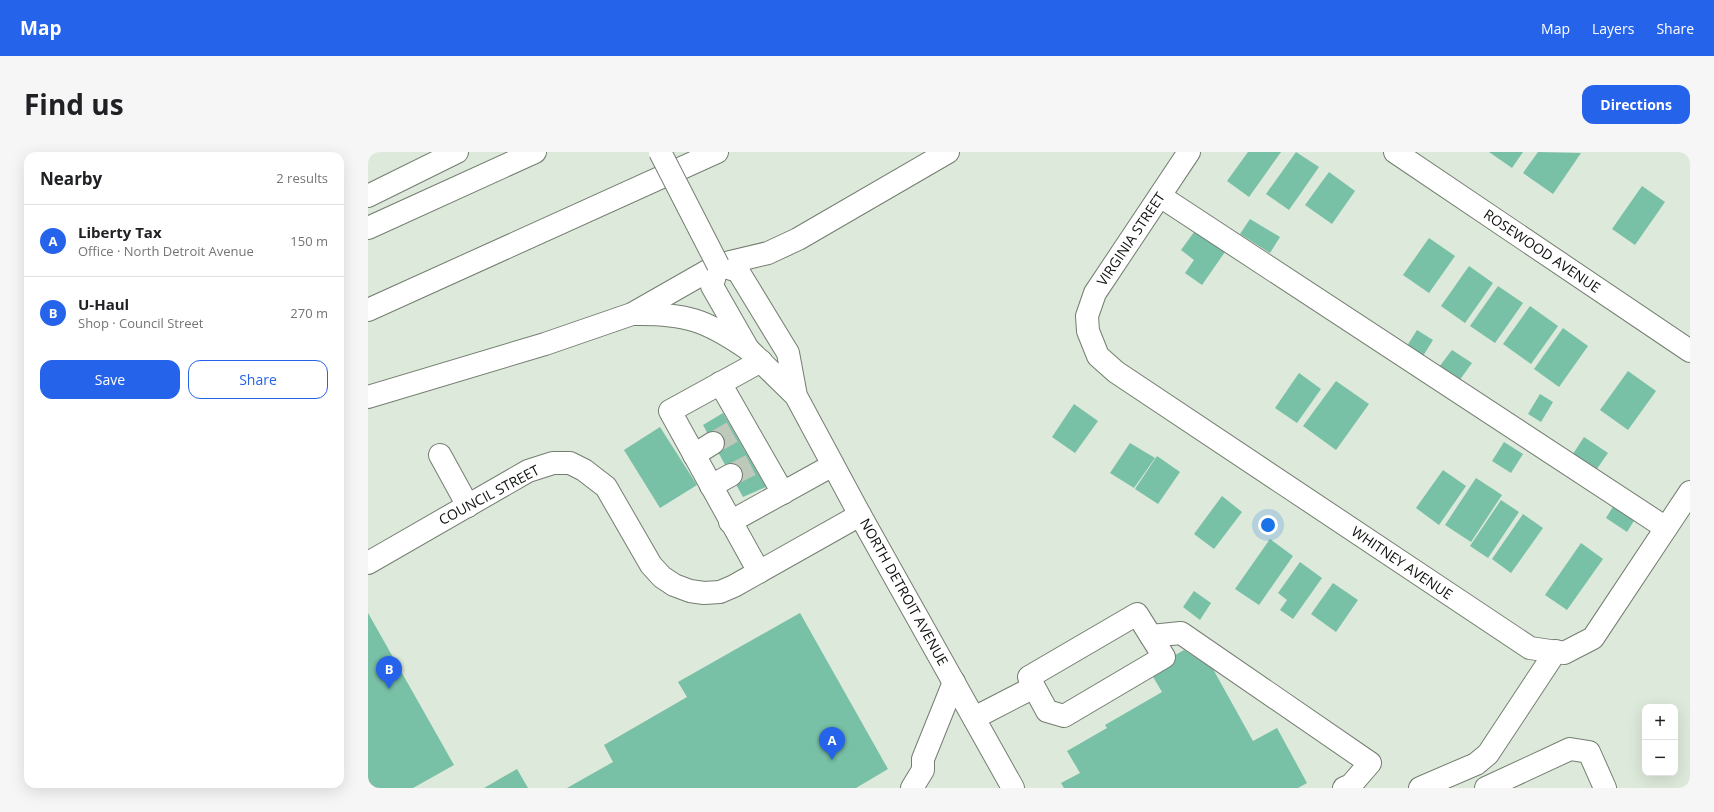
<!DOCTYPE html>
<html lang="en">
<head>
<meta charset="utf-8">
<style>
	body { margin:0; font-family:"Open Sans",sans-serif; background:#f6f6f6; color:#202124 }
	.controls { position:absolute; right:12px; bottom:12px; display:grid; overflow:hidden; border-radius:8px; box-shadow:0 4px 16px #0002 }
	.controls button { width:36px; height:36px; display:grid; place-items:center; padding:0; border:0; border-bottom:1px solid #e0e0e0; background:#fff; color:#202124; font:20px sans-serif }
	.you { position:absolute; left:900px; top:373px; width:14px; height:14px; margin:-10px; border:3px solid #fff; border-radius:50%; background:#1a73e8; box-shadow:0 0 0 6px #1a73e833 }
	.badge { display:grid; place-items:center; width:26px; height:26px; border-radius:50%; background:#2563eb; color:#fff; font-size:13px; font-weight:700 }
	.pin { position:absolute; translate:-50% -33px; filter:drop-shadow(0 1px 2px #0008) }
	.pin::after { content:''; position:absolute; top:21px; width:14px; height:12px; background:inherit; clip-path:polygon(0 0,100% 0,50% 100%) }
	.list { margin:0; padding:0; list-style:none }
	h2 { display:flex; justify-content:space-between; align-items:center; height:52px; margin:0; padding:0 16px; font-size:17px }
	h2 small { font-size:13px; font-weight:400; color:#757577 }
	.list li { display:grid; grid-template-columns:26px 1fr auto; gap:12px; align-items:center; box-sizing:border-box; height:72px; padding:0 16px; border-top:1px solid #e0e0e0 }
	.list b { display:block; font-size:15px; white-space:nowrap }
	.list p { margin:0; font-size:13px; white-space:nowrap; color:#757577 }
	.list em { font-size:13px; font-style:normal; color:#757577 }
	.actions { display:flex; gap:8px; padding:12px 16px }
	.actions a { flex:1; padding:9px 0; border:1px solid #2563eb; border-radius:12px; text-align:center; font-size:14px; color:#2563eb }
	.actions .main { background:#2563eb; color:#fff }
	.map { position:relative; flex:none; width:1322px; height:636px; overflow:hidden; border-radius:12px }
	header { display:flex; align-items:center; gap:24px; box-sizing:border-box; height:56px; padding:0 20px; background:#2563eb; color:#fff }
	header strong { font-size:19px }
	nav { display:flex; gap:22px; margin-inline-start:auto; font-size:14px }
	.intro { display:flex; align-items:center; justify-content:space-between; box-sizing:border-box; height:96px; padding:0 24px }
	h1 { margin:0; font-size:28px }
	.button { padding:10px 18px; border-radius:12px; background:#2563eb; color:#fff; font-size:14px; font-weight:700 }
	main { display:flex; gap:24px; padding:0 24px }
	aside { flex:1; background:#fff; border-radius:12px; box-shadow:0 4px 16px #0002 }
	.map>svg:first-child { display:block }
	.building { fill:#78c0a6 }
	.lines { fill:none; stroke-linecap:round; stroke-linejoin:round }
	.minor-tunnel { stroke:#bec9bb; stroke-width:22; stroke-dasharray:22 11; stroke-linecap:butt }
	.minor-casing { stroke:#737e70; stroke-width:24 }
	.major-casing { stroke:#737e70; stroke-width:24 }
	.highway-casing { stroke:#737e70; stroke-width:24 }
	.minor { stroke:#fff; stroke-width:22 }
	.major { stroke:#fff; stroke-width:22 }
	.highway { stroke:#fff; stroke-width:22 }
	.major-bridge-casing { stroke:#737e70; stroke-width:24; stroke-linecap:butt }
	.major-bridge { stroke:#fff; stroke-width:22 }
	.labels { text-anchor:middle; stroke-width:4; stroke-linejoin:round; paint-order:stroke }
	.street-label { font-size:14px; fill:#0d110c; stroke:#fff }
</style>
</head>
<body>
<header>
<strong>Map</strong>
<nav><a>Map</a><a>Layers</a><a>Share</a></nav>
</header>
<div class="intro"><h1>Find us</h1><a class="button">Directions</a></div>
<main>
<aside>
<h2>Nearby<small>2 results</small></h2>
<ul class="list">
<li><span class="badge">A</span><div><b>Liberty Tax</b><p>Office · North Detroit Avenue</p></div><em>150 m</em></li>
<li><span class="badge">B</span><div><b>U-Haul</b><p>Shop · Council Street</p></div><em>270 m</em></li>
</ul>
<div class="actions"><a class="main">Save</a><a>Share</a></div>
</aside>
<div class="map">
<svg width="1322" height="636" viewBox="0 0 1322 636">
	<rect width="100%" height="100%" fill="#dde9da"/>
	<g class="building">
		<polygon points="880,0 913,0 881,45 859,29"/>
		<polygon points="928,0 951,15 921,58 898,42"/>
		<polygon points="1121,0 1155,0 1144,16"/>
		<polygon points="1170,0 1213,1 1185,42 1155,21"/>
		<polygon points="961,20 987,39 964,72 937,53"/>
		<polygon points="1274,34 1297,50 1267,93 1244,77"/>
		<polygon points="882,67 912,85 902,101 872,82"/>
		<polygon points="829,76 859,97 834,133 817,121 826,108 813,98"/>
		<polygon points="1061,86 1087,104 1061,141 1035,123"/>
		<polygon points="1101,114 1125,131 1097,171 1073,154"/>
		<polygon points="1130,134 1155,151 1127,191 1102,174"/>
		<polygon points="1162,154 1190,174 1163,212 1135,192"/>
		<polygon points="1195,176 1220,194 1191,235 1166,217"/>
		<polygon points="1049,178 1065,188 1055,204 1039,194"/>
		<polygon points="1084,198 1104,211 1091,229 1071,215"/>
		<polygon points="1260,219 1288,239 1260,278 1232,258"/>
		<polygon points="931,221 953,237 929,271 907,256"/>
		<polygon points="968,229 1001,252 968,298 935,274"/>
		<polygon points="1172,242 1185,250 1173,270 1160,262"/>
		<polygon points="706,252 730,269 707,301 684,285"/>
		<polygon points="355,261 398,335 375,345 335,273"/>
		<polygon points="292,275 329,333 292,356 256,298"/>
		<polygon points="1216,285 1240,301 1226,321 1203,305"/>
		<polygon points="1136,290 1155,302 1143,321 1124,309"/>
		<polygon points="762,291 787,306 766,336 742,321"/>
		<polygon points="789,304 812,320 790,352 767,337"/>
		<polygon points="1075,318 1098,334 1071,373 1048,356"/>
		<polygon points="1108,326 1134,343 1103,390 1077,373"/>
		<polygon points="854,344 874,360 846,397 826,382"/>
		<polygon points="1133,348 1151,360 1120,406 1102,394"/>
		<polygon points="1248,350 1269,364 1259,380 1238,366"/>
		<polygon points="1155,362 1175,376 1143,421 1124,407"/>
		<polygon points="902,387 925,404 891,453 867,437"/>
		<polygon points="1213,391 1235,407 1199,458 1177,443"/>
		<polygon points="932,410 954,426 925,467 912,458 919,448 910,441"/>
		<polygon points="965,431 990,448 968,480 943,462"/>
		<polygon points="826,439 843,451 832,468 815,455"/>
		<polygon points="0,461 86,613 45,636 0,636"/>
		<polygon points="432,461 520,617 488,636 199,636 245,610 236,593 319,545 310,530"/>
		<polygon points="816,498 845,517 885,589 909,576 939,631 930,636 696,636 693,631 712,621 699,599 739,576 737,573 794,540 781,518"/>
		<polygon points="149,617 160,636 116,636"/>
	</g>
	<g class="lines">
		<g class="minor-tunnel">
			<polyline points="345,291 366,279"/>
			<polyline points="363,323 385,312"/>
		</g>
		<g class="minor-casing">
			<g id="minor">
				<polyline points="821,0 727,141 719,164 720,179 730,204 748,220 1162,496 1196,501 1225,486 1322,340"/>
				<polyline points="1027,0 1322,199"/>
				<polyline points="792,44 1298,376"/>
				<polyline points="352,231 415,341"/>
				<polyline points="72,303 100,354"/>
				<polyline points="326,303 345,291"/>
				<polyline points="343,334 363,323"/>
				<polyline points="362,370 465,313"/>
				<polyline points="0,411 160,319 185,311 202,311 216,318 238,335 283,413 294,425 306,433 322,439 336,441 352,440 366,434 492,363"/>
				<polyline points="391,420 302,259 393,209"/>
				<polyline points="783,484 813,481 1002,611 983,633 976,636"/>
				<polyline points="606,566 666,535 661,525 769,462 796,505 696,564 679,559 666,535"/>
				<polyline points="544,636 555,618 555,607 586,530"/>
				<polyline points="1052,636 1108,612 1120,602 1188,499"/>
				<polyline points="1118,636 1202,597 1221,600 1237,636"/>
			</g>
		</g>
		<g class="major-casing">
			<polyline id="major" points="428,244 380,197 344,134 350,113 370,119 420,201 428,244 492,363 645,636"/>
		</g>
		<g class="highway-casing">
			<g id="highway">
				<polyline points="0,44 89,0"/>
				<polyline points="0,76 167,0"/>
				<polyline points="0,158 349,0"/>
				<path d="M 265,162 C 317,161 338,168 380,197"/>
				<polyline points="0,245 177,192 264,162 350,113 400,101 430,87 580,0"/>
			</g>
		</g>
		<use href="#minor" class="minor"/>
		<use href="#major" class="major"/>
		<use href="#highway" class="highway"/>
		<g class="major-bridge-casing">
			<polyline id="major-bridge" points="292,0 350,113"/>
		</g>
		<use href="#major-bridge" class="major-bridge"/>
	</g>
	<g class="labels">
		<g class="street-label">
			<text transform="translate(763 87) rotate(-56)" y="5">VIRGINIA STREET</text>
			<text transform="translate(1174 99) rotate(34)" y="5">ROSEWOOD AVENUE</text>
			<text transform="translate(121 343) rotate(-28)" y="5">COUNCIL STREET</text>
			<text transform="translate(1034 411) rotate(34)" y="5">WHITNEY AVENUE</text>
			<text transform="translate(536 440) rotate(61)" y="5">NORTH DETROIT AVENUE</text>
		</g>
	</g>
</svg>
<div class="controls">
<button>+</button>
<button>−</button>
</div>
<div class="you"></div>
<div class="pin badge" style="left:464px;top:608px">A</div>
<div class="pin badge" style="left:21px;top:537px">B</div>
</div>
</main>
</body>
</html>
